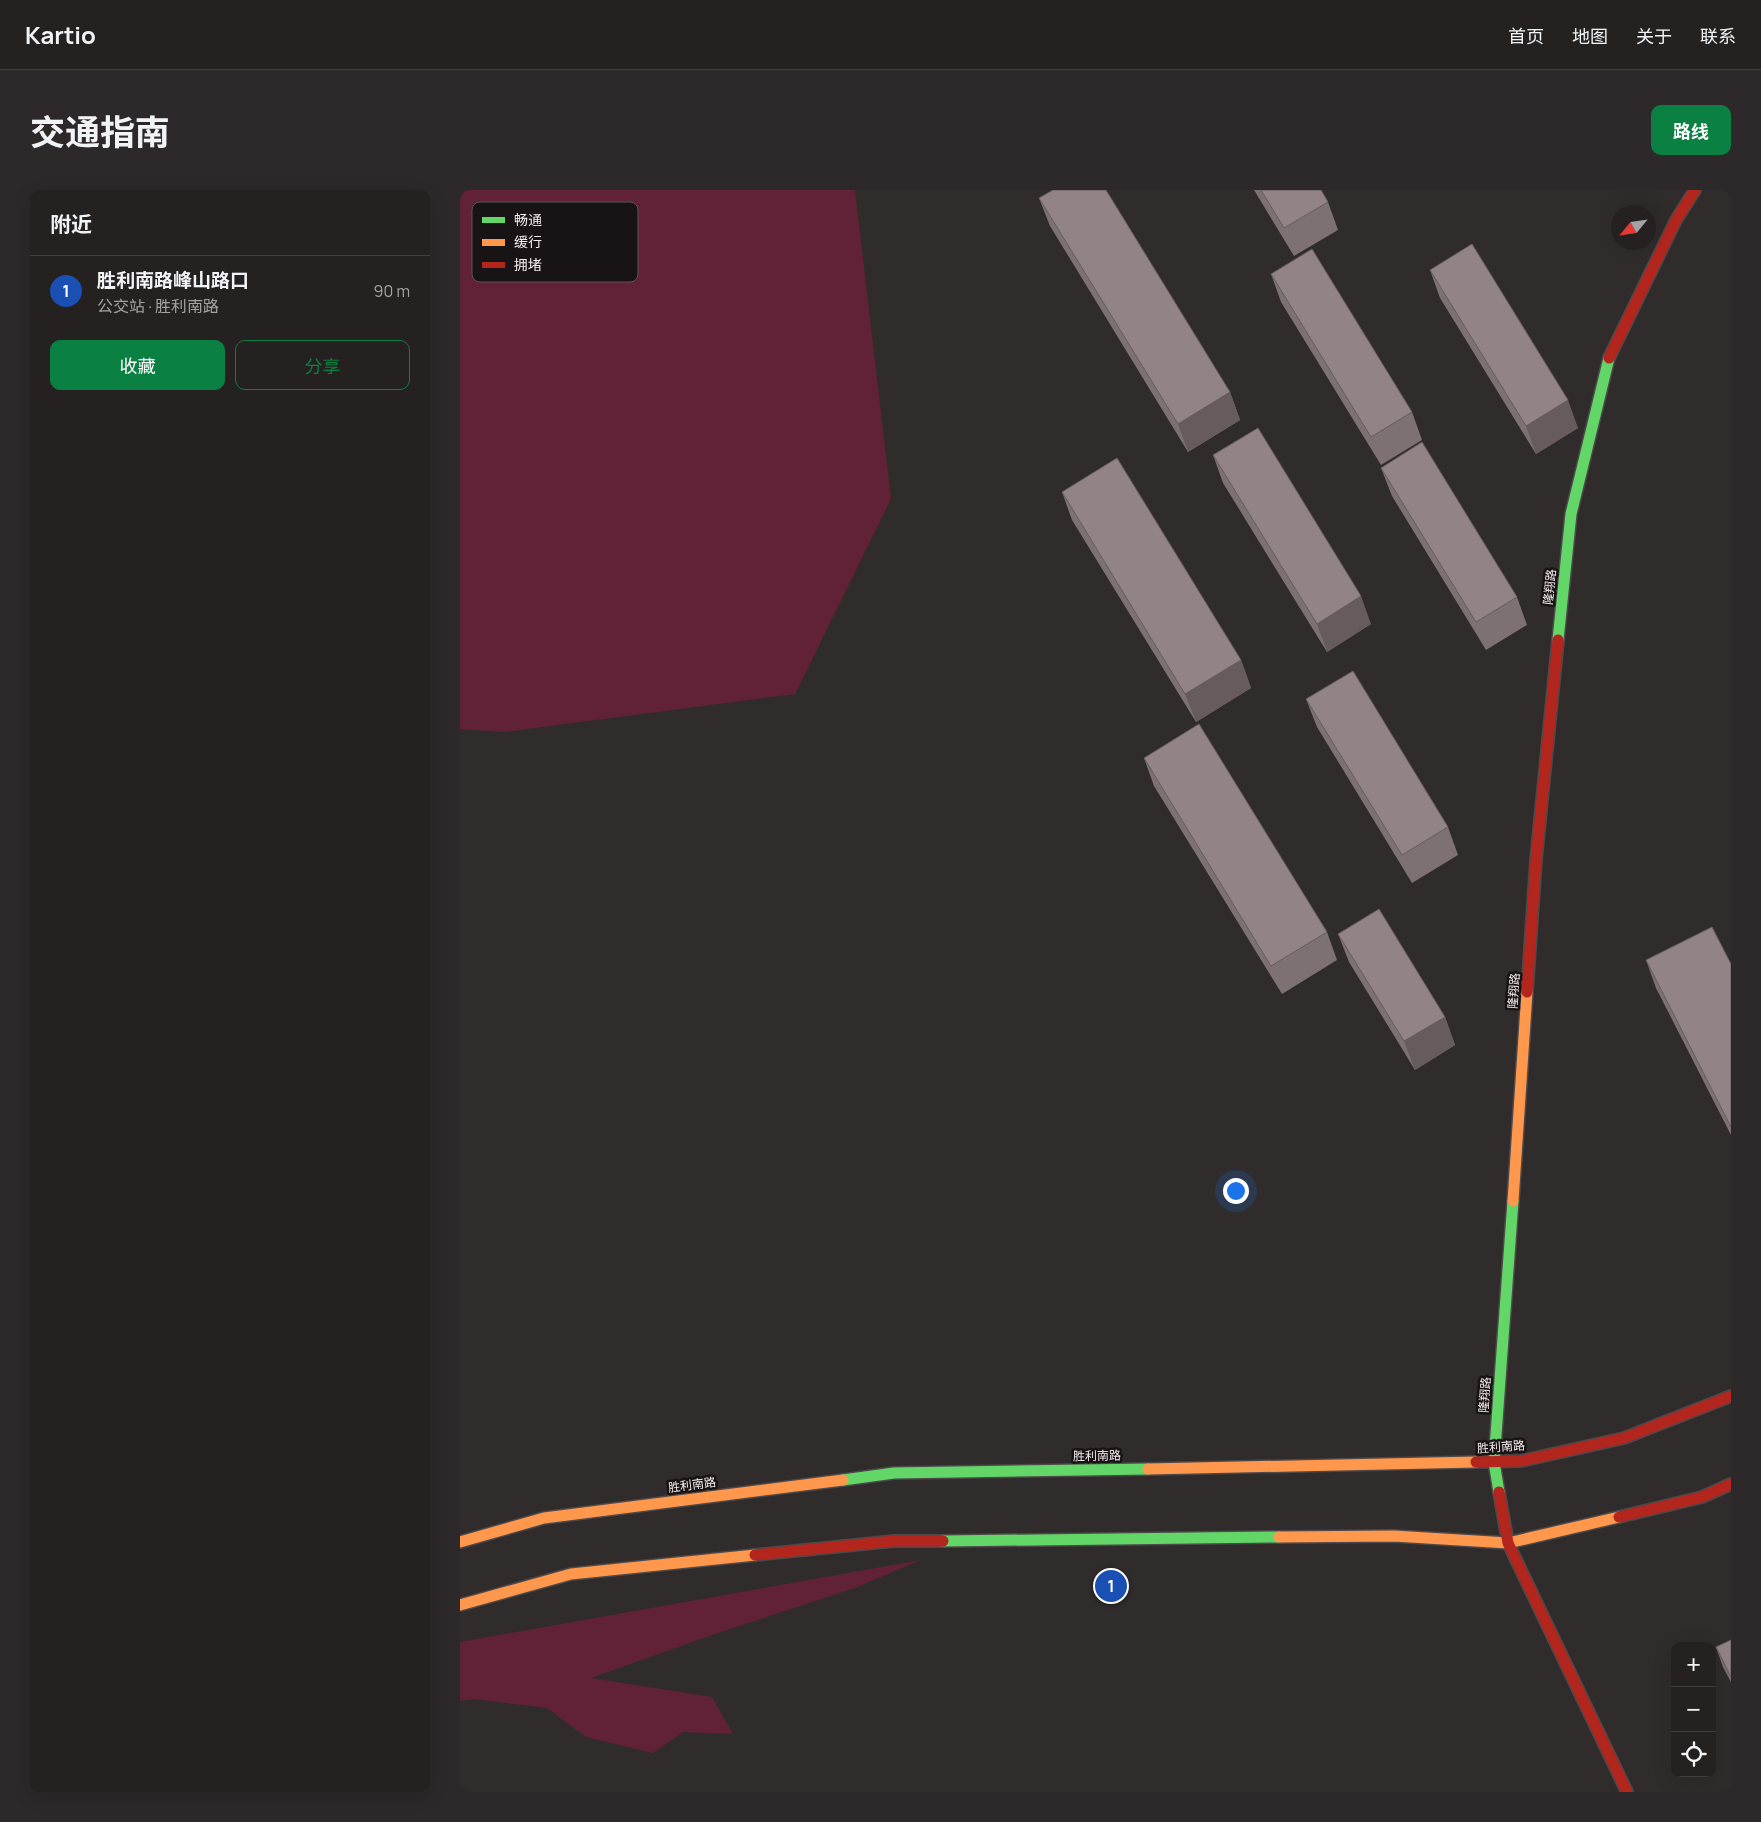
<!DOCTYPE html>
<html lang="zh">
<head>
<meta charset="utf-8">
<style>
	body { margin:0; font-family:Manrope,"Noto Sans SC",sans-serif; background:#2d292a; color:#f1f3f6 }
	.controls { position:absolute; right:15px; bottom:15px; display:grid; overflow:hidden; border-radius:10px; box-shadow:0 5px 20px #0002 }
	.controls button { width:45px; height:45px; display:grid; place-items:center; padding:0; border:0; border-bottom:1px solid #423e3f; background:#252121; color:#f1f3f6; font:25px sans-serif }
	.compass { position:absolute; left:1151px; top:15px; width:45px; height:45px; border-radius:50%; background:#252121; box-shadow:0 5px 20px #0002; rotate:241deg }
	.you { position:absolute; left:775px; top:1000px; width:18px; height:18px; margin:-12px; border:4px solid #fff; border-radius:50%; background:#1a73e8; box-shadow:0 0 0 8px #1a73e833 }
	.badge { display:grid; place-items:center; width:32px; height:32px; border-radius:50%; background:#0b8043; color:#fff; font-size:16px; font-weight:700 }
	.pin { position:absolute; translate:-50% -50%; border:2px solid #fff; box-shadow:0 1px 5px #0006 }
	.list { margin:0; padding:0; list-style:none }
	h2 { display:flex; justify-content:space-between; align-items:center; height:65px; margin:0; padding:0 20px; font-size:21px }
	h2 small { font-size:16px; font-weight:400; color:#a3a3a5 }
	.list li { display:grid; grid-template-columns:32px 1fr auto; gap:15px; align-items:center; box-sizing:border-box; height:70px; padding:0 20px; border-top:1px solid #423e3f }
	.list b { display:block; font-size:19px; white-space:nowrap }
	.list p { margin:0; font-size:16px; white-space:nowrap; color:#a3a3a5 }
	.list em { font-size:16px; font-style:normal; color:#a3a3a5 }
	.actions { display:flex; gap:10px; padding:15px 20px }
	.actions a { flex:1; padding:11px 0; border:1px solid #0b8043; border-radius:10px; text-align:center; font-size:18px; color:#0b8043 }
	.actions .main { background:#0b8043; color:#fff }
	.icon { flex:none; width:28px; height:28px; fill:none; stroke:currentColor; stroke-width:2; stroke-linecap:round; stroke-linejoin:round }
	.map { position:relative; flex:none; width:1271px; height:1602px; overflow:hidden; border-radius:10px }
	header { display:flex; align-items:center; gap:30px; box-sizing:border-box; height:70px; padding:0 25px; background:#252121; border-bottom:1px solid #423e3f }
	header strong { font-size:24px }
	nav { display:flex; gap:28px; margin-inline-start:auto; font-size:18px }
	.intro { display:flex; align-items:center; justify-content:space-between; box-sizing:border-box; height:120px; padding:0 30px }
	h1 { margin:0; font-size:35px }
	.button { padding:12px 22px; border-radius:10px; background:#0b8043; color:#fff; font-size:18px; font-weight:700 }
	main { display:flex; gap:30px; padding:0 30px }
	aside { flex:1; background:#252121; border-radius:10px; box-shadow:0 5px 20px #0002 }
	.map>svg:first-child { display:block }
	.green { fill:#612238 }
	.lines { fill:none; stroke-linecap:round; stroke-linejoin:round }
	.fast-casing { stroke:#4d4849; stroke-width:14 }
	.slow-casing { stroke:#4d4849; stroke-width:14 }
	.jam-casing { stroke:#4d4849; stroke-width:14 }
	.fast { stroke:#63d668; stroke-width:11 }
	.slow { stroke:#ff974d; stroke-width:11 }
	.jam { stroke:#b3261e; stroke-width:11 }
	.wall { fill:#7d7173 }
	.shaded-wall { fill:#665c5e }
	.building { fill:#918386; stroke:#665c5e }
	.labels { text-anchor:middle; stroke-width:5; stroke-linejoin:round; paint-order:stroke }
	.street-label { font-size:12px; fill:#f6eef0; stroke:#181314 }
	.key { fill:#181314; stroke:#5b5556; stroke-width:1 }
	.key-label { font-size:14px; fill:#f6eef0 }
</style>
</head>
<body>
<header>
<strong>Kartio</strong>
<nav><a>首页</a><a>地图</a><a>关于</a><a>联系</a></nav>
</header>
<div class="intro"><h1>交通指南</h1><a class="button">路线</a></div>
<main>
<aside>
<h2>附近<small></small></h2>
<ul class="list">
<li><span class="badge" style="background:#1a4fb4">1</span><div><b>胜利南路峰山路口</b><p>公交站 · 胜利南路</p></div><em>90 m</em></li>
</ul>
<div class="actions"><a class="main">收藏</a><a>分享</a></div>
</aside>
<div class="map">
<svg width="1271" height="1602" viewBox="0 0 1271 1602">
	<rect width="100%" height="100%" fill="#312c2c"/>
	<g class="green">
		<polygon points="0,0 395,0 431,309 335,504 45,542 0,539"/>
		<polygon points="461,1370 395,1398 261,1442 131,1488 252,1507 273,1544 223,1542 193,1563 126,1547 87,1518 14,1509 0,1511 0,1452"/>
	</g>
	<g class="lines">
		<g class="fast-casing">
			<g id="fast">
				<polyline points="1098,450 1111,324 1149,168"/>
				<polyline points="383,1290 434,1283 688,1279"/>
				<polyline points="1039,1302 1034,1272 1053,1011"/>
				<polyline points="483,1351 819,1347"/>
			</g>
		</g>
		<g class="slow-casing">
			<g id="slow">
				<polyline points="1053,1011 1067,802"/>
				<polyline points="688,1279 1016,1272"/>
				<polyline points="819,1347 934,1346 1048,1353 1159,1327"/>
				<polyline points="0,1352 84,1328 383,1290"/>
				<polyline points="0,1415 111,1384 295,1365"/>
			</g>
		</g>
		<g class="jam-casing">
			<g id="jam">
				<polyline points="1149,168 1216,30 1235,0"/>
				<polyline points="1067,802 1076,670 1098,450"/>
				<polyline points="1016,1272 1061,1271 1164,1248 1271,1206"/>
				<polyline points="1039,1302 1048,1353 1167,1602"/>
				<polyline points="1159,1327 1242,1307 1271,1294"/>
				<polyline points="295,1365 434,1351 483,1351"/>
			</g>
		</g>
		<use href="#fast" class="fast"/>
		<use href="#slow" class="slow"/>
		<use href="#jam" class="jam"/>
	</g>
	<g class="wall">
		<polygon points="794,0 861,0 868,12 878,40 834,66"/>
		<polygon points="579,8 770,202 780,230 728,262 590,36"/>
		<polygon points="970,80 1118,238 1076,264 980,108"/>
		<polygon points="811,84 952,222 962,250 921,275 821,112"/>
		<polygon points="753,265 911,434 867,462 763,293"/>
		<polygon points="921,278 1057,407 1067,435 1026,460 932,306"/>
		<polygon points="602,302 781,470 791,498 736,532 612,330"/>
		<polygon points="846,509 988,637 998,665 952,693 857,537"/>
		<polygon points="684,568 867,742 877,770 822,804 694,596"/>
		<polygon points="878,744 985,827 995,855 955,880 889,772"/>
		<polygon points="1186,770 1271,774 1271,945 1196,798"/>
		<polygon points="1271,1450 1271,1492 1263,1477 1256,1457"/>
	</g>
	<g class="shaded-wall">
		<polygon points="770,202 780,230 728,262 718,234"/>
		<polygon points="1108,210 1118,238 1076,264 1066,236"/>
		<polygon points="901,406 911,434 867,462 857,434"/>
		<polygon points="781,470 791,498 736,532 725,504"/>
		<polygon points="985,827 995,855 955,880 944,851"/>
	</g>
	<g class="building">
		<polygon points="593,0 646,0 770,202 718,234 579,8"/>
		<polygon points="801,0 861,0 868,12 824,38"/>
		<polygon points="1012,54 1108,210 1066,236 970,80"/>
		<polygon points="852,59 952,222 911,247 811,84"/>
		<polygon points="798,238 901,406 857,434 753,265"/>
		<polygon points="962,252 1057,407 1016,432 921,278"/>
		<polygon points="657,268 781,470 725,504 602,302"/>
		<polygon points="893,481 988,637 942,665 846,509"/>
		<polygon points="739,534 867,742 811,776 684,568"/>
		<polygon points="919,719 985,827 944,851 878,744"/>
		<polygon points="1252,737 1271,774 1271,937 1186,770"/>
		<polygon points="1271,1450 1271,1487 1256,1457"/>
	</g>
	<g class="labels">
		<g class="street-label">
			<text transform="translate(1090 397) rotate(-84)" y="4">隆翔路</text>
			<text transform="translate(1054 801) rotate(-86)" y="4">隆翔路</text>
			<text transform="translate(1025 1205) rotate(-86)" y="4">隆翔路</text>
			<text transform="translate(1041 1257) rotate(-4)" y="4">胜利南路</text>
			<text transform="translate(637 1266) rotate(-1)" y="4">胜利南路</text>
			<text transform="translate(232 1295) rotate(-7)" y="4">胜利南路</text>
		</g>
	</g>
	<rect x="12" y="12" width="166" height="80" rx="8" class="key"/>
	<rect x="22" y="27" width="23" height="6" fill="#63d668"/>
	<rect x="22" y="49" width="23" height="7" fill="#ff974d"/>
	<rect x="22" y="72" width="23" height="6" fill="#b3261e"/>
	<g class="key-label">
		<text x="54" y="35">畅通</text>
		<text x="54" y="57">缓行</text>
		<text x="54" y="80">拥堵</text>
	</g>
</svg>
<div class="controls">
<button>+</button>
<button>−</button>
<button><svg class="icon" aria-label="locate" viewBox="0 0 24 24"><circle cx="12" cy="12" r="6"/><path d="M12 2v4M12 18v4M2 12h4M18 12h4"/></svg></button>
</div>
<svg class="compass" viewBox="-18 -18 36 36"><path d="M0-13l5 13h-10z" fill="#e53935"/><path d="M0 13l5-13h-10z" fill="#a3a3a5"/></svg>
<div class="you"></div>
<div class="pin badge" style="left:651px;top:1396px;background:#1a4fb4">1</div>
</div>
</main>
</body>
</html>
